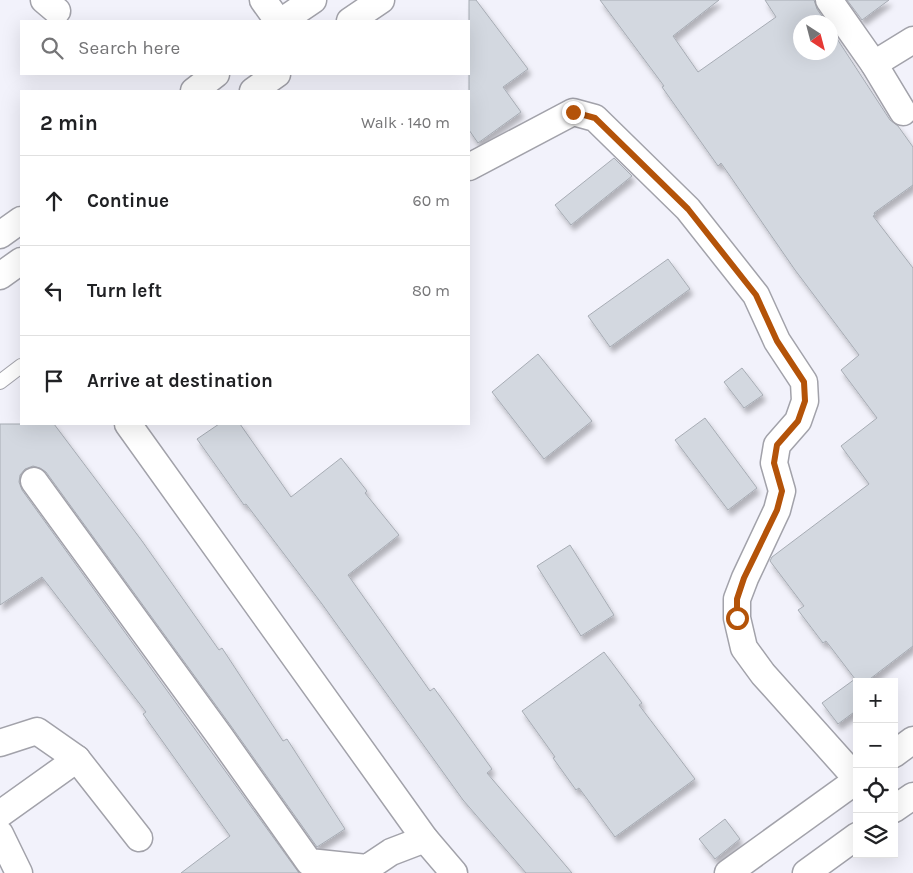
<!DOCTYPE html>
<html lang="en">
<head>
<meta charset="utf-8">
<style>
	body { margin:0; font-family:Karla,sans-serif; background:#f6f6f6; color:#202124 }
	.controls { position:absolute; right:15px; bottom:15px; display:grid; overflow:hidden; border-radius:0px; box-shadow:0 5px 20px #0002 }
	.controls button { width:45px; height:45px; display:grid; place-items:center; padding:0; border:0; border-bottom:1px solid #e0e0e0; background:#fff; color:#202124; font:25px sans-serif }
	.compass { position:absolute; left:793px; top:15px; width:45px; height:45px; border-radius:50%; background:#fff; box-shadow:0 5px 20px #0002; rotate:144deg }
	.stop { position:absolute; width:15px; height:15px; margin:-11px; border:4px solid #b45309; border-radius:50%; background:#fff }
	.stop.end { background:#b45309; border-color:#fff; box-shadow:0 1px 5px #0008 }
	.list { margin:0; padding:0; list-style:none }
	h2 { display:flex; justify-content:space-between; align-items:center; height:65px; margin:0; padding:0 20px; font-size:21px }
	h2 small { font-size:16px; font-weight:400; color:#757577 }
	.list li { display:grid; grid-template-columns:32px 1fr auto; gap:15px; align-items:center; box-sizing:border-box; height:90px; padding:0 20px; border-top:1px solid #e0e0e0 }
	.list b { display:block; font-size:19px; white-space:nowrap }
	.list em { font-size:16px; font-style:normal; color:#757577 }
	.icon { flex:none; width:28px; height:28px; fill:none; stroke:currentColor; stroke-width:2; stroke-linecap:round; stroke-linejoin:round }
	.map { position:relative; flex:none; width:913px; height:873px; overflow:hidden }
	.search { position:absolute; background:#fff; box-shadow:0 5px 20px #0002; left:20px; top:20px; width:450px; height:55px; display:flex; align-items:center; gap:12px; box-sizing:border-box; padding:0 18px; border-radius:0px; color:#757577; font-size:19px }
	.panel { position:absolute; background:#fff; box-shadow:0 5px 20px #0002; left:20px; top:90px; width:450px; height:335px; border-radius:0px }
	.map>svg:first-child { display:block }
	.building { fill:#d3d8e0; stroke:#a7acb4; filter:url(#shadow) }
	.lines { fill:none; stroke-linecap:round; stroke-linejoin:round }
	.lane-casing { stroke:#a2a2aa; stroke-width:16 }
	.street-casing { stroke:#a2a2aa; stroke-width:29 }
	.lane { stroke:#fff; stroke-width:14 }
	.street { stroke:#fff; stroke-width:26 }
	.route { stroke:#b45309; stroke-width:6 }
</style>
</head>
<body>
<div class="map">
<svg width="913" height="873" viewBox="0 0 913 873">
	<defs>
		<filter id="shadow"><feDropShadow dx="3" dy="5.5" stdDeviation="2.5" flood-color="#0004"/></filter>
	</defs>
	<rect width="100%" height="100%" fill="#f2f2fb"/>
	<g class="building">
		<polygon points="469,0 476,0 528,69 503,87 521,112 478,143 469,130"/>
		<polygon points="600,0 719,0 673,36 698,72 776,17 765,0 814,0 817,9 826,22 800,22 800,52 830,52 830,28 890,120 898,126 913,147 913,185 874,213 875,215 873,216 913,268 913,646 866,682 857,682 857,710 838,724 822,703 855,679 826,641 823,643 798,610 804,606 770,561 772,557 869,484 841,446 877,418 841,370 859,355 795,270 721,163 718,166 662,87 664,86"/>
		<polygon points="847,0 889,0 862,20"/>
		<polygon points="614,158 632,176 571,225 555,205"/>
		<polygon points="668,259 690,289 610,347 588,316"/>
		<polygon points="538,354 592,421 544,459 492,392"/>
		<polygon points="742,368 763,395 744,408 724,382"/>
		<polygon points="705,418 757,488 728,510 675,440"/>
		<polygon points="0,424 54,424 142,541 219,650 222,648 283,741 287,739 345,829 317,847 231,726 46,472 40,468 33,466 25,469 20,475 19,482 22,490 299,873 181,873 230,836 143,714 146,712 42,577 0,605"/>
		<polygon points="219,424 240,424 291,497 341,458 367,491 365,493 399,535 348,575 430,691 434,688 492,769 487,773 572,873 526,873 463,800 322,604 246,504 244,505 197,439"/>
		<polygon points="570,545 614,615 581,636 537,566"/>
		<polygon points="604,652 642,703 639,705 695,779 615,837 579,788 576,790 553,758 555,757 522,711"/>
		<polygon points="725,819 740,839 715,859 699,839"/>
	</g>
	<g class="lines">
		<g class="lane-casing">
			<polyline id="lane" points="0,382 21,366"/>
		</g>
		<g class="street-casing">
			<g id="street">
				<polyline points="44,0 57,11"/>
				<polyline points="263,0 278,21"/>
				<polyline points="829,0 874,64 903,112"/>
				<polyline points="282,21 313,0"/>
				<polyline points="350,21 381,0"/>
				<polyline points="874,64 913,40"/>
				<polyline points="194,91 216,74"/>
				<polyline points="253,91 277,74"/>
				<polyline points="469,167 573,112 595,118 688,209 756,295 777,341 804,382 805,401 798,421 777,445 774,463 782,491 777,510 745,578 737,599 737,618 744,648 763,674 857,779"/>
				<polyline points="0,235 21,220"/>
				<polyline points="0,276 21,261"/>
				<polyline points="128,424 425,839 454,873"/>
				<polyline points="34,481 219,735 309,862 367,868 391,852 425,839"/>
				<polyline points="0,743 37,731 77,759 139,838"/>
				<polyline points="894,754 913,740"/>
				<polyline points="894,809 913,796"/>
				<polyline points="0,814 77,759"/>
				<polyline points="0,834 19,873"/>
				<polyline points="728,873 857,780"/>
				<polyline points="806,873 857,836"/>
			</g>
		</g>
		<use href="#lane" class="lane"/>
		<use href="#street" class="street"/>
	</g>
	<g class="lines">
		<polyline class="route" points="573,112 595,118 688,209 756,295 777,341 804,382 805,401 798,421 777,445 774,463 782,491 777,510 744,578 737,599 737,618"/>
	</g>
</svg>
<div class="controls">
<button>+</button>
<button>−</button>
<button><svg class="icon" aria-label="locate" viewBox="0 0 24 24"><circle cx="12" cy="12" r="6"/><path d="M12 2v4M12 18v4M2 12h4M18 12h4"/></svg></button>
<button><svg class="icon" aria-label="layers" viewBox="0 0 24 24"><path d="M12 4l9 5-9 5-9-5zM3 14l9 5 9-5"/></svg></button>
</div>
<svg class="compass" viewBox="-18 -18 36 36"><path d="M0-13l5 13h-10z" fill="#e53935"/><path d="M0 13l5-13h-10z" fill="#757577"/></svg>
<div class="stop" style="left:737px;top:618px"></div>
<div class="stop end" style="left:573px;top:112px"></div>
<div class="search"><svg class="icon" aria-label="search" viewBox="0 0 24 24"><circle cx="10" cy="10" r="6"/><path d="M15 15l6 6"/></svg>Search here</div>
<section class="panel">
<h2>2 min<small>Walk · 140 m</small></h2>
<ul class="list">
<li><svg class="icon" aria-label="ahead" viewBox="0 0 24 24"><path d="M12 20V5M6 11l6-6 6 6"/></svg><div><b>Continue</b></div><em>60 m</em></li>
<li><svg class="icon" aria-label="left" viewBox="0 0 24 24"><path d="M17 20v-9H6M10 6l-5 5 5 5"/></svg><div><b>Turn left</b></div><em>80 m</em></li>
<li><svg class="icon" aria-label="arrive" viewBox="0 0 24 24"><path d="M6 21V4h12l-3 4 3 4H6"/></svg><div><b>Arrive at destination</b></div></li>
</ul>
</section>
</div>
</body>
</html>
